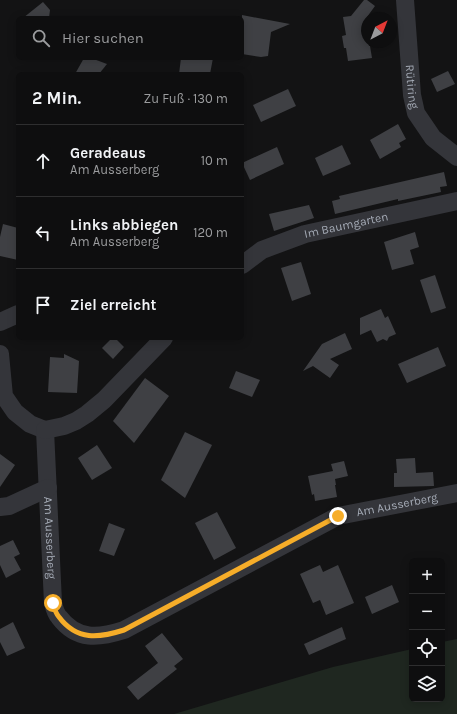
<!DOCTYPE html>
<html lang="de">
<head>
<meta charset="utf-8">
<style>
	body { margin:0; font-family:Karla,sans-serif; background:#1c1c1d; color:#f1f3f6 }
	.controls { position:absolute; right:12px; bottom:12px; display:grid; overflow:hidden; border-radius:6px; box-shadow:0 2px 10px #0003 }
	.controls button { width:36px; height:36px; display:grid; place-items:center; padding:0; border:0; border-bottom:1px solid #2e2e2f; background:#0e0e0f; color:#f1f3f6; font:20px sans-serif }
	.compass { position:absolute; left:361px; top:12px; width:36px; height:36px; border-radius:50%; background:#0e0e0f; box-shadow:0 2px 10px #0003; rotate:42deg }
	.stop { position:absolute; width:12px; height:12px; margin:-9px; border:3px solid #f6ad29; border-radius:50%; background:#fff }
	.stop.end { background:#f6ad29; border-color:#fff; box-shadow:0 1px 4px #0008 }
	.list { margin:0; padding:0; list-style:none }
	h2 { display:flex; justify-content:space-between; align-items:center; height:52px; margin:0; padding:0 16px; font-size:17px }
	h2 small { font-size:13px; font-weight:400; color:#9b9c9e }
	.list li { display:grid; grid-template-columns:26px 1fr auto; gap:12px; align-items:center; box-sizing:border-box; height:72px; padding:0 16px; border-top:1px solid #2e2e2f }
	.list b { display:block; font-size:15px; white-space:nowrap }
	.list p { margin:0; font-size:13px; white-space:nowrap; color:#9b9c9e }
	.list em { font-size:13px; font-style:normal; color:#9b9c9e }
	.icon { flex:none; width:22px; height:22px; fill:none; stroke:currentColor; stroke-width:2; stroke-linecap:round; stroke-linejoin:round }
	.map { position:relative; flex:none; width:457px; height:714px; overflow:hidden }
	.search { position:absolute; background:#0e0e0f; box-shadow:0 2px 10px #0003; left:16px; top:16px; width:228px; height:44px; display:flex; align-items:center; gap:10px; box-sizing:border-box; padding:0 14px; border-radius:6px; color:#9b9c9e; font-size:15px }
	.panel { position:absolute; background:#0e0e0f; box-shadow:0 2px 10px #0003; left:16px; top:72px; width:228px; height:268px; border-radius:6px }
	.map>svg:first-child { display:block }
	.green { fill:#1f2720 }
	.building { fill:#3f4044 }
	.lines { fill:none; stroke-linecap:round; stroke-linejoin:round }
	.street { stroke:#34353a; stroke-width:18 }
	.route { stroke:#f6ad29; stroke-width:5 }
	.labels { text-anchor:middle; stroke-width:3.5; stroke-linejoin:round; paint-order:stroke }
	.street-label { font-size:12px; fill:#a4aab5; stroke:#0e0e0f }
</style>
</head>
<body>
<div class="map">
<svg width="457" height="714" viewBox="0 0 457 714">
	<rect width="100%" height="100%" fill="#131314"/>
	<polygon class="green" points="457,639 457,714 174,714 333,667 412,649 412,699 442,699 442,642"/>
	<g class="building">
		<polygon points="364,0 367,0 375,6 367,17 367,42 368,42 369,46 370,46 372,58 348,61 346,48 344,48 342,36 346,35 343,17 351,16"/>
		<polygon points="43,2 50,10 49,18 23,18"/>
		<polygon points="242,15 290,24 271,32 268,56 261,57 242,54"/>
		<polygon points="84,58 91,58 107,64 99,74 75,74"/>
		<polygon points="181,58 213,58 210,74 179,74"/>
		<polygon points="448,71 455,84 437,92 431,79"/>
		<polygon points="288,89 296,106 261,122 253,105"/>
		<polygon points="398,124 406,139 399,143 401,147 380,159 370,140"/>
		<polygon points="342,145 351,164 323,176 315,158"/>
		<polygon points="277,147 284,164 250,180 242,163"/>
		<polygon points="444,172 447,186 440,187 441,192 398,201 398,199 335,214 332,201 340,199 339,196"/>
		<polygon points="309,205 314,218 274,231 269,214"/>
		<polygon points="3,224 18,228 18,260 0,256 0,237"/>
		<polygon points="415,232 419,247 410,250 414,264 392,270 384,242"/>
		<polygon points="301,262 311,294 292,301 281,268"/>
		<polygon points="435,275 446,308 431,313 420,280"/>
		<polygon points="381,309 385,318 388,316 396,334 389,337 387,341 383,339 377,342 371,330 360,335 360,318"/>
		<polygon points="345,333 352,349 330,359 339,365 330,378 313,366 303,371 322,344"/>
		<polygon points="112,338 115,338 124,347 113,359 102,348"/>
		<polygon points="438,347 446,366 407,383 398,364"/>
		<polygon points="64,354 79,361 77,393 48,392 50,357 64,358"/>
		<polygon points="236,371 260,380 252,397 229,388"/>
		<polygon points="145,378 169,396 134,443 113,421"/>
		<polygon points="185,432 212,445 185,498 161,480"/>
		<polygon points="97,445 112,468 92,480 78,458"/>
		<polygon points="0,454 15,465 0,487"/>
		<polygon points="415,458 416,473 433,472 434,486 394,487 394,473 397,473 396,459"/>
		<polygon points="344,461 348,476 335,479 336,485 335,485 337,497 315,501 314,494 312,495 308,476 333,471 331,464"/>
		<polygon points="217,512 236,548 214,560 195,523"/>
		<polygon points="109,523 125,529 114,556 99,551"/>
		<polygon points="13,540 20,554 14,557 21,570 6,578 0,565 0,546"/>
		<polygon points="320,565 323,572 338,565 354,603 326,615 320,600 313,603 300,574"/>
		<polygon points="392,585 399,602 372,614 365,597"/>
		<polygon points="13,622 25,648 7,656 0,642 0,629"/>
		<polygon points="342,627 346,639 309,655 304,644"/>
		<polygon points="162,633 183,659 174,666 177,669 138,700 127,687 158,663 145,646"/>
	</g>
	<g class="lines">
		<g class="street">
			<path id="s1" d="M 405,0 L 412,95 L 416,113 L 433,138 L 457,157"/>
			<path id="s2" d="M 242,265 L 262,250 L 305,234 L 457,201"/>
			<polyline points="0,322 18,314"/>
			<polyline points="0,354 4,396 15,412 30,424 45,430"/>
			<path id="s3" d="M 45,430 L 53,603 C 54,607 56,614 59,617 C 77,641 99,638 124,630 L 338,516 L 457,493"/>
			<polyline points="45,430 64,426 76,421 87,414 104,400 164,338"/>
			<polyline points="0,507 9,506 48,488"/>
		</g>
	</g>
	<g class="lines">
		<path class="route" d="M 53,603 C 54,607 56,614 59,617 C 77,641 99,638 124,630 L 338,516"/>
	</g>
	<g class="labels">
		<g class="street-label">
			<text dy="4" stroke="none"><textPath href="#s1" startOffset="87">Rütiring</textPath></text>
			<text dy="4" stroke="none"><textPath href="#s2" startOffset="113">Im Baumgarten</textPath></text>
			<text dy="4" stroke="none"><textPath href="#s3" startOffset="563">Am Ausserberg</textPath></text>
			<text dy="4" stroke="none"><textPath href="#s3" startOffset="108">Am Ausserberg</textPath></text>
		</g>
	</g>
</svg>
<div class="controls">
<button>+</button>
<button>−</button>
<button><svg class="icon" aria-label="locate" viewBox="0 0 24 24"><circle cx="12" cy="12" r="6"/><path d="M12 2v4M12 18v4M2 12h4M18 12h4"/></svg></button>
<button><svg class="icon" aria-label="layers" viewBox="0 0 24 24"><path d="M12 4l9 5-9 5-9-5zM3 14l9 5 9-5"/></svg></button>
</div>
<svg class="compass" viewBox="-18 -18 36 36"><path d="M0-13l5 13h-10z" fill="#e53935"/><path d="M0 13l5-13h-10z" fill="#9b9c9e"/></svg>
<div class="stop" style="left:53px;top:603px"></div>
<div class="stop end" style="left:338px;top:516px"></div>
<div class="search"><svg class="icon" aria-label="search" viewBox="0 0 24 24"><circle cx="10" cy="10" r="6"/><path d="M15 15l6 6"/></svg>Hier suchen</div>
<section class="panel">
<h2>2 Min.<small>Zu Fuß · 130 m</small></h2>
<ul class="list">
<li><svg class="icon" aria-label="ahead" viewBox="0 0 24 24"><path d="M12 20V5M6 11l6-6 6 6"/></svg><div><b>Geradeaus</b><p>Am Ausserberg</p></div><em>10 m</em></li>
<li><svg class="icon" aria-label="left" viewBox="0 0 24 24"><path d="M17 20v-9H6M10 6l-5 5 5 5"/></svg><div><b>Links abbiegen</b><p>Am Ausserberg</p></div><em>120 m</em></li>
<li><svg class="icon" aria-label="arrive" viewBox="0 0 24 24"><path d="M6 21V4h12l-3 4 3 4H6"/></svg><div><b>Ziel erreicht</b></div></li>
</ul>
</section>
</div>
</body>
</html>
